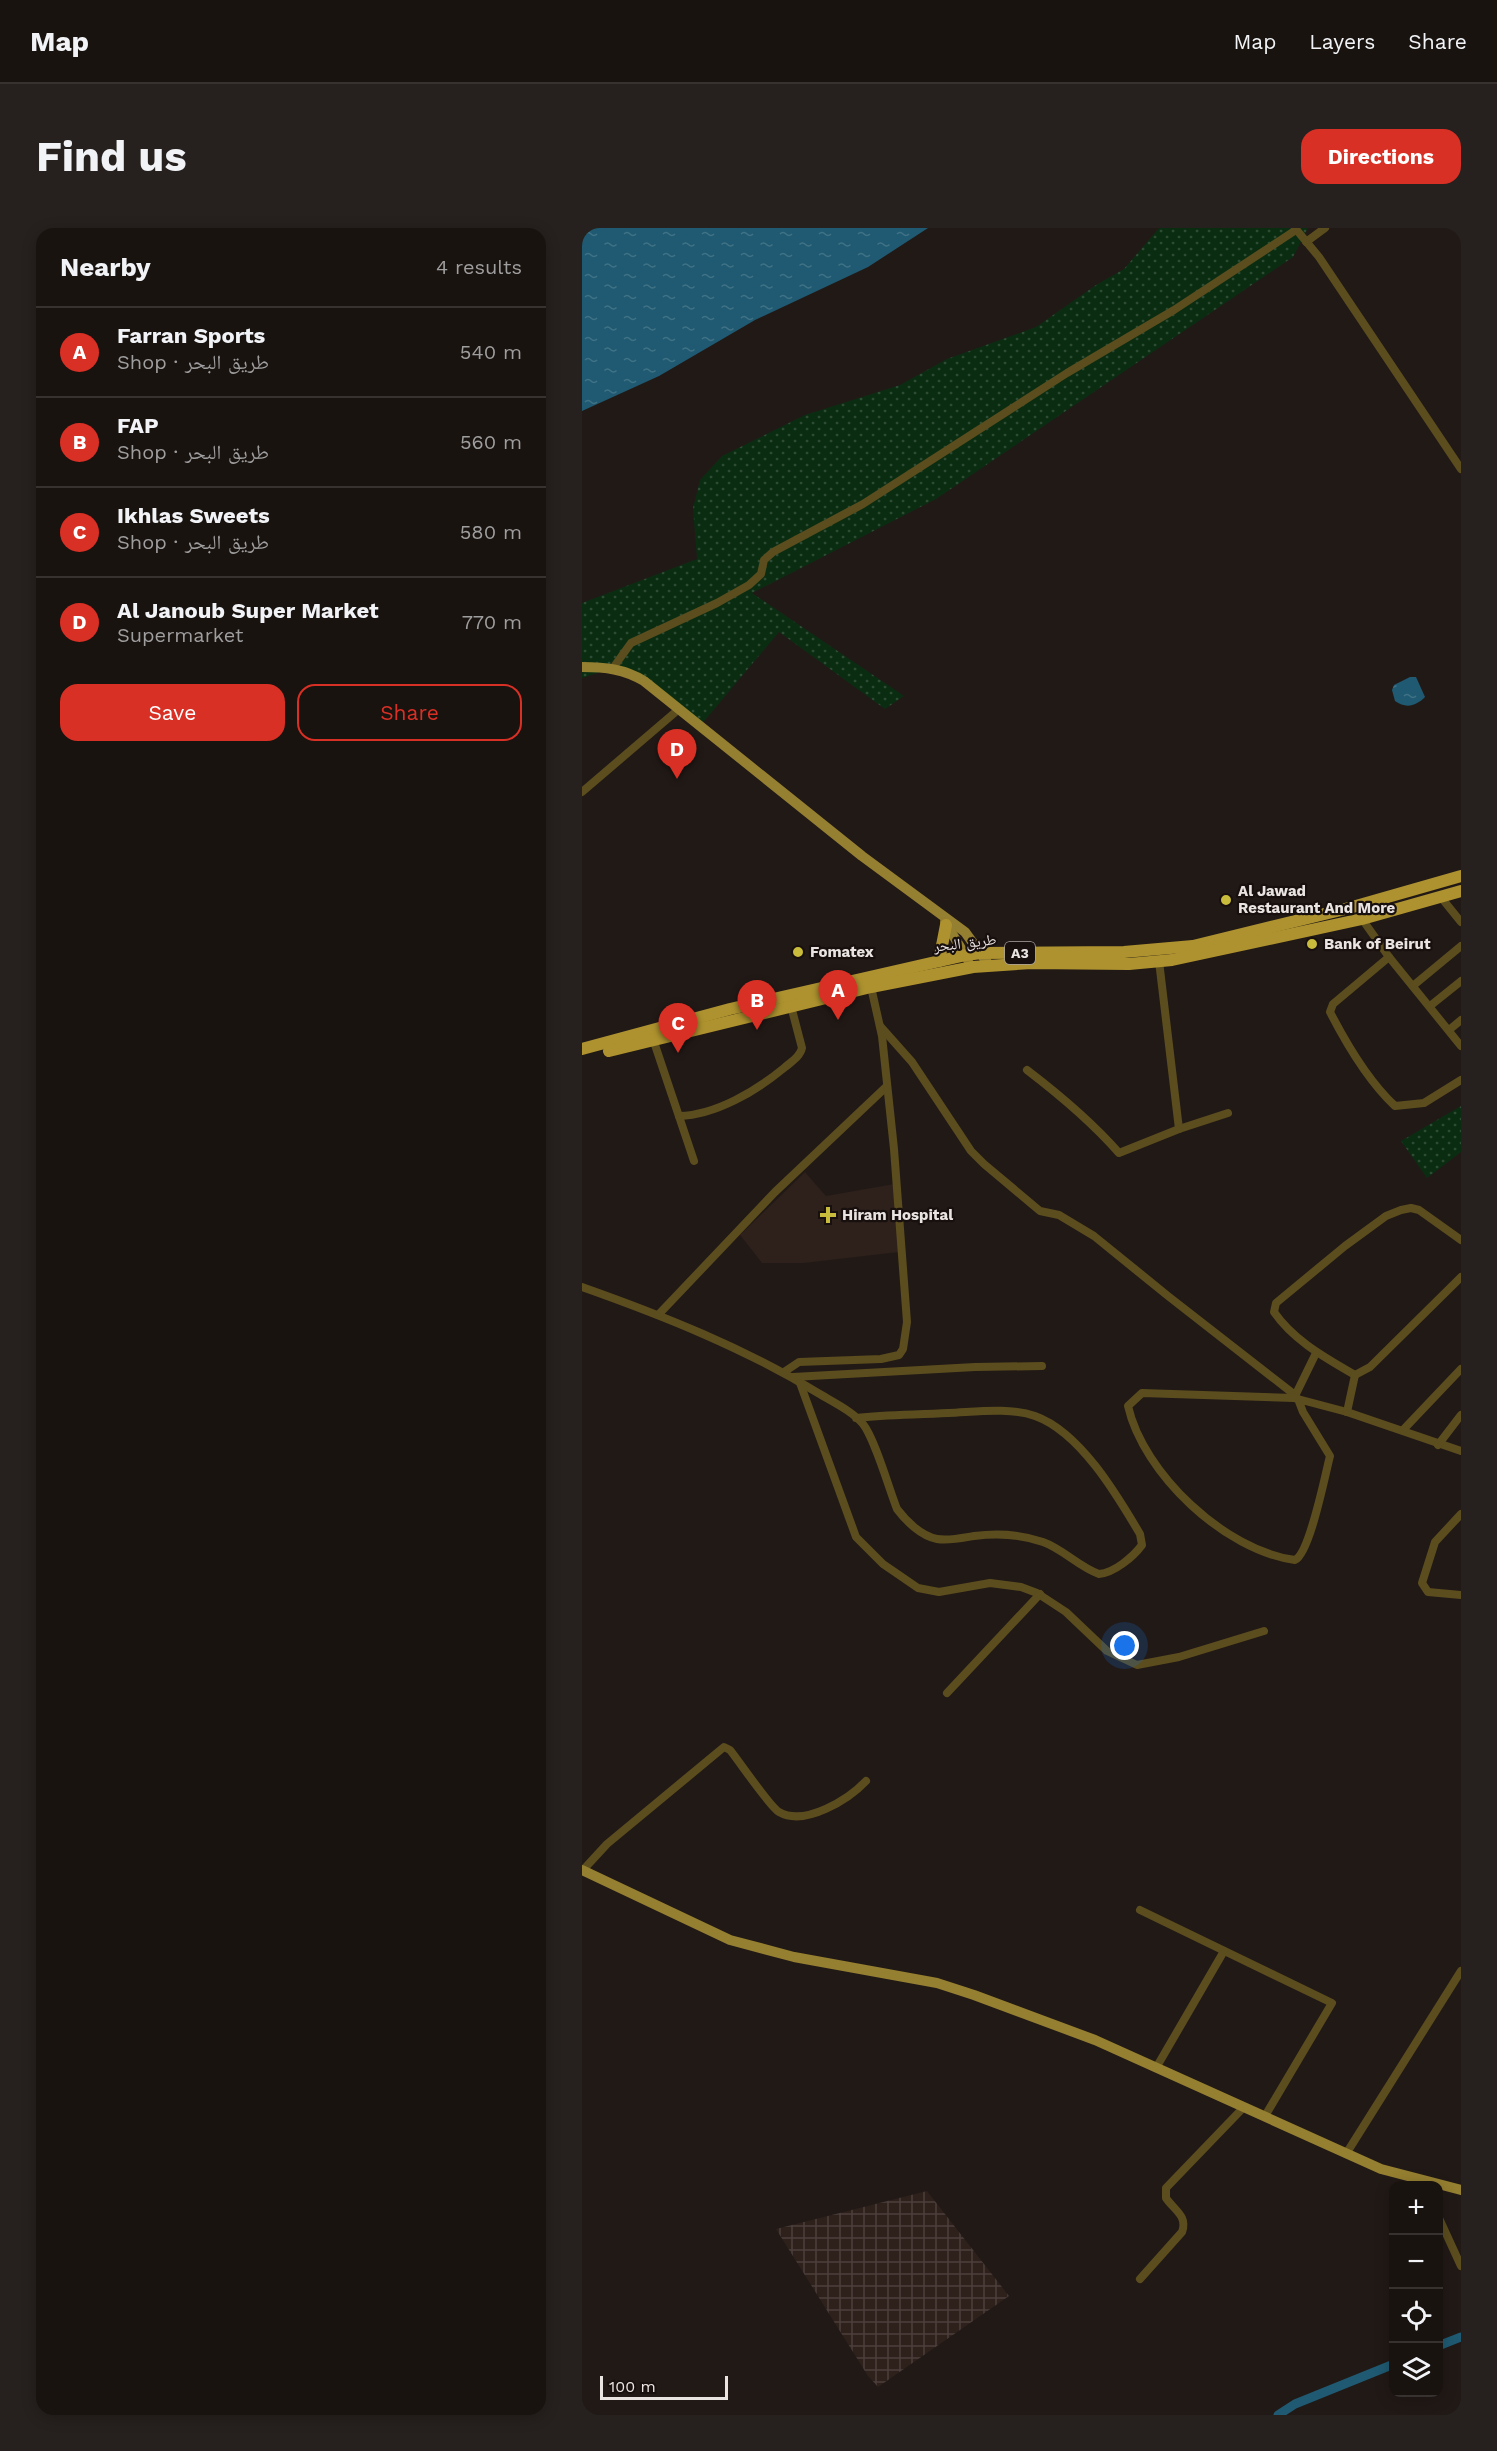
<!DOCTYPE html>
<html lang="en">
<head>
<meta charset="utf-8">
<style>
	body { margin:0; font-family:"Work Sans","Noto Naskh Arabic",sans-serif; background:#26201e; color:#f1f3f6 }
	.controls { position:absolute; right:18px; bottom:18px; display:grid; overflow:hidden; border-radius:12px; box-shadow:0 3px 15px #0003 }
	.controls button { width:54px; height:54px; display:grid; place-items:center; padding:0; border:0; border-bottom:2px solid #373230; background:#191310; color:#f1f3f6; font:30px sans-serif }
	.scale { position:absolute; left:18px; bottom:15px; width:128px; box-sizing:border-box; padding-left:6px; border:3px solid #e9e3e1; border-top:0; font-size:16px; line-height:21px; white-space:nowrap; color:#e9e3e1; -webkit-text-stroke:4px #18100e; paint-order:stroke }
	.you { position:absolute; left:543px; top:1418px; width:21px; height:21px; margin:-15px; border:4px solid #fff; border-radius:50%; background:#1a73e8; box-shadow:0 0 0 9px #1a73e833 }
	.badge { display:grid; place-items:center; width:39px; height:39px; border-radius:50%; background:#d93025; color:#fff; font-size:20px; font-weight:700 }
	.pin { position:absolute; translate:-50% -50px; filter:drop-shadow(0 2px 3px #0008) }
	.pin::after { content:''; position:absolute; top:32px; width:21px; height:18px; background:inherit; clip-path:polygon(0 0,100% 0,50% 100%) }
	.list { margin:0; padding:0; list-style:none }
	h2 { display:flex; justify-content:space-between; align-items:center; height:78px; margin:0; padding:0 24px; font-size:26px }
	h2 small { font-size:20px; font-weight:400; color:#9f9e9f }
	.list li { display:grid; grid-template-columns:39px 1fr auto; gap:18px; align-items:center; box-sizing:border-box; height:90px; padding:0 24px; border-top:2px solid #373230 }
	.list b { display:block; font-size:22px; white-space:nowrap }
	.list p { margin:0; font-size:20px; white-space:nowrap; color:#9f9e9f }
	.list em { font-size:20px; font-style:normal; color:#9f9e9f }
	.actions { display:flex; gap:12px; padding:18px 24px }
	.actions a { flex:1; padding:14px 0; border:2px solid #d93025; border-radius:18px; text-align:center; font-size:21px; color:#d93025 }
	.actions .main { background:#d93025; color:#fff }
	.icon { flex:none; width:33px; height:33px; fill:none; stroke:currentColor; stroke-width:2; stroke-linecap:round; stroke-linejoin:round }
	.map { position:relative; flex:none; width:879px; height:2187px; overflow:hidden; border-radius:18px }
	header { display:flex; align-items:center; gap:36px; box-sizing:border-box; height:84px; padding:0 30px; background:#191310; border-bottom:2px solid #373230 }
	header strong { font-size:28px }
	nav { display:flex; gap:33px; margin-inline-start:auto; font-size:21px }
	.intro { display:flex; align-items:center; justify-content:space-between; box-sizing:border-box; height:144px; padding:0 36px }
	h1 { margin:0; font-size:42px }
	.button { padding:15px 27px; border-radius:18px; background:#d93025; color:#fff; font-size:21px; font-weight:700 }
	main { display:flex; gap:36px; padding:0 36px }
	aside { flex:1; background:#191310; border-radius:18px; box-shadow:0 3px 15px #0003 }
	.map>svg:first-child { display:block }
	.built { fill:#2e201b }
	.industrial { fill:url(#industrial-grid) }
	.grass { fill:url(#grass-dots) }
	.water { fill:url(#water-ripples) }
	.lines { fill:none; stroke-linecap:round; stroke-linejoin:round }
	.canal { stroke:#1f5a72; stroke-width:9 }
	.minor { stroke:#5b4d1e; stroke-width:8 }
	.major { stroke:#957f30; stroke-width:10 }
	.highway { stroke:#ae922f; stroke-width:12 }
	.poi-dot { fill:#c9bb3b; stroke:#18100e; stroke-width:2 }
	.labels { text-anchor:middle; stroke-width:4.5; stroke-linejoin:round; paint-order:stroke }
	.shield { fill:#18100e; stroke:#aaa4a2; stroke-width:1.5 }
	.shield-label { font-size:14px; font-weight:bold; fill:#e9e3e1 }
	.poi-label { font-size:15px; font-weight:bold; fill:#e9e3e1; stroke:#18100e; text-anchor:start }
	.street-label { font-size:15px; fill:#e9e3e1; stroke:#18100e }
</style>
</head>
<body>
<header>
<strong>Map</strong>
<nav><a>Map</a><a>Layers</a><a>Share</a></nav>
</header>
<div class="intro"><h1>Find us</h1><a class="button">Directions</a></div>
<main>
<aside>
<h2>Nearby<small>4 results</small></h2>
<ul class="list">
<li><span class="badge">A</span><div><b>Farran Sports</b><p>Shop · طريق البحر</p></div><em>540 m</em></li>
<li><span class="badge">B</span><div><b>FAP</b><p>Shop · طريق البحر</p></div><em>560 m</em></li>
<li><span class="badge">C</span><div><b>Ikhlas Sweets</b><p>Shop · طريق البحر</p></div><em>580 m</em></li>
<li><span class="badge">D</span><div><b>Al Janoub Super Market</b><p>Supermarket</p></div><em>770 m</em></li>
</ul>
<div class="actions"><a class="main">Save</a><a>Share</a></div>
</aside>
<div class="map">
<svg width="879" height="2187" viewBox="0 0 879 2187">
	<defs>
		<pattern id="industrial-grid" width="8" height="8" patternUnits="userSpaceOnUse" patternTransform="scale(1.5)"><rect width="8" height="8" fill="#2e201b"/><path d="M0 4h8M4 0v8" fill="none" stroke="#4c403c"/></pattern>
		<pattern id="grass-dots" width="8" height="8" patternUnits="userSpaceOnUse" patternTransform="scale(1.5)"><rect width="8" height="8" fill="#0a2d12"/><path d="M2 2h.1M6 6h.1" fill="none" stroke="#2e4b34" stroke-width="1.8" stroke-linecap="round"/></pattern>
		<pattern id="water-ripples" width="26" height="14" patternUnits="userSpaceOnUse" patternTransform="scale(1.5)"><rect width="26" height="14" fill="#1f5a72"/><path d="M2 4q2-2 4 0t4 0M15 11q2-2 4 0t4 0" fill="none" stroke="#407286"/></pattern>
	</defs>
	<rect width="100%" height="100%" fill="#211916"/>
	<polygon class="built" points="223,944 244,968 312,956 317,1024 222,1035 180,1035 158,1007"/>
	<polygon class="industrial" points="345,1963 427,2068 296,2159 286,2148 194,2001"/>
	<g class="grass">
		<polygon points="577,0 726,0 711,29 354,271 170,365 322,468 303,481 197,404 118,498 80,466 31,440 0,450 0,375 115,331 111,280 118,252 140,228 223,187 318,157 365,131 454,99 514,57 542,41"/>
		<polygon points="879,878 879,924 845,950 819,913"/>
	</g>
	<g class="water">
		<polygon points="0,0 346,0 286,39 173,92 77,148 0,183"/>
		<path d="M 828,449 L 834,449 L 843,469 C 834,478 824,481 813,473 L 810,462 L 812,457 Z"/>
	</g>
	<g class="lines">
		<g class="canal">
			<polyline points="856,2118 879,2109"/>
			<polyline points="696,2187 713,2176 812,2136"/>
		</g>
		<g class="minor">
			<polyline points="713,0 737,29 879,241"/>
			<polyline points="724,14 743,0"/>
			<polyline points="31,440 49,415 135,375 167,357 179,346 182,332 191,324 281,276 485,145 592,82 714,2"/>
			<polyline points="0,564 97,481"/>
			<polyline points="858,668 879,694"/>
			<polyline points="780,691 807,729 879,818"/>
			<path d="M 807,729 L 751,776 L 748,784 C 765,817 786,853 813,878 L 842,875 L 879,852"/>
			<polyline points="577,733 597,901"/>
			<polyline points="832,757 879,718"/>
			<polyline points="848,778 879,753"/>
			<polyline points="298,798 330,834 389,923 402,936 458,983 477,987 512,1008 586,1068 713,1167"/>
			<polyline points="867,802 879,792"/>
			<polyline points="71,811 112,933"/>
			<path d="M 445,842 C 479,868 509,893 537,925 L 597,901 L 646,885"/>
			<path d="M 97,888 C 134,887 174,863 202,840 C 209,834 218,829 220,820 L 209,778"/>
			<path d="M 0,1059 C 82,1088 162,1120 236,1165 C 251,1174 270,1183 281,1196 C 293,1211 307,1261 315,1281 C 324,1293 339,1308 355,1311 C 367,1313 380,1310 392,1308 C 415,1305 438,1306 461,1314 C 481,1321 497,1339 517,1346 C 532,1345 551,1329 560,1317 L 558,1306 C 535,1267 498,1204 453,1188 C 427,1179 393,1184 366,1185 C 335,1187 305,1186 274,1190"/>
			<polyline points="77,1086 193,964 304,859"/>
			<polyline points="202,1144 217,1134 299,1131 317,1127 321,1121 325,1094 312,921 300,808 289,759"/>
			<path d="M 773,1147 C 744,1130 712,1113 692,1084 L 694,1075 L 763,1018 L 804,988 L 819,982 L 829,980 L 837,982 L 879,1012"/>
			<polyline points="773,1147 788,1139 879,1049"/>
			<polyline points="211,1149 393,1139 460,1138"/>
			<polyline points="218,1155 274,1309 301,1336 336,1360 357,1364 408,1355 439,1359 455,1365 484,1384 525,1423 555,1437 597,1429 682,1403"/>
			<polyline points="712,1170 734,1125"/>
			<path d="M 716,1171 L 721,1184 L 748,1228 C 743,1247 728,1325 713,1332 C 643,1323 561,1245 546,1178 L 560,1165 L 712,1170 L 765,1184 L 879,1223"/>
			<polyline points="765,1184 773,1147"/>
			<polyline points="821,1202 879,1141"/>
			<polyline points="856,1217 879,1187"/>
			<polyline points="879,1286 853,1314 840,1355 846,1364 879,1367"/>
			<polyline points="365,1465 458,1366"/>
			<path d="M 1,1642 L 25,1616 L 142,1519 L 148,1522 C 157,1533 188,1579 197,1584 C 223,1599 267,1571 284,1553"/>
			<polyline points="558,1682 750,1775 683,1888"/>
			<polyline points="574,1840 642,1723"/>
			<polyline points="764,1926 879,1743"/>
			<polyline points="856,1988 879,2038"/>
			<path d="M 558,2051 L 600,2004 C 606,1988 592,1982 584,1970 L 584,1960 L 661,1880"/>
		</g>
		<g class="major">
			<path d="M 0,439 C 23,439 42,441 62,453 L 280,628 L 383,704 L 407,737"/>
			<polyline points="363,694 386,732"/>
			<polyline points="0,1642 148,1712 212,1729 355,1755 392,1767 513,1812 799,1941 879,1962"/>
		</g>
		<g class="highway">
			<polyline points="357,733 364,697"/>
			<polyline points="0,821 148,781 384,727 399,725 542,724 611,718 767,680 879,648"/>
			<polyline points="27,823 289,759 391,739 449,735 547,736 590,732 780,691 879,663"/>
		</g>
	</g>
	<g class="poi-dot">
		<circle cx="644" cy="672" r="6"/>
		<circle cx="730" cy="716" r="6"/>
		<circle cx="216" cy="724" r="6"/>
		<path d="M243 978h6v6h6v6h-6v6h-6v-6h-6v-6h6z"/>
	</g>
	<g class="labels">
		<rect class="shield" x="423" y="714" width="30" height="22" rx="4.5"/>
		<g class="shield-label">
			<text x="438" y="730">A3</text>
		</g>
		<g class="poi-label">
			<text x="656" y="668">Al Jawad<tspan x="656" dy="17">Restaurant And More</tspan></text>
			<text x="742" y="721">Bank of Beirut</text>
			<text x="228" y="729">Fomatex</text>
			<text x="260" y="992">Hiram Hospital</text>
		</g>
		<g class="street-label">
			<text transform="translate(383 715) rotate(-7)" y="5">طريق البحر</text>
		</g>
	</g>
</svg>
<div class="controls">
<button>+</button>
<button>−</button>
<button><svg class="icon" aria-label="locate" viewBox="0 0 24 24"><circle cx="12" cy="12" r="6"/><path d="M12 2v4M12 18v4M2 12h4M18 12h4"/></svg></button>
<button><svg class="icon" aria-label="layers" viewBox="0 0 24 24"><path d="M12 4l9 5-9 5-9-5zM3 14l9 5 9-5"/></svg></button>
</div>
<div class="scale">100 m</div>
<div class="you"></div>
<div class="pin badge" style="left:256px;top:792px">A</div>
<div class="pin badge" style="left:175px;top:802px">B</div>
<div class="pin badge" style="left:96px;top:825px">C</div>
<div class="pin badge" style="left:95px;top:551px">D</div>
</div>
</main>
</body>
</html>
